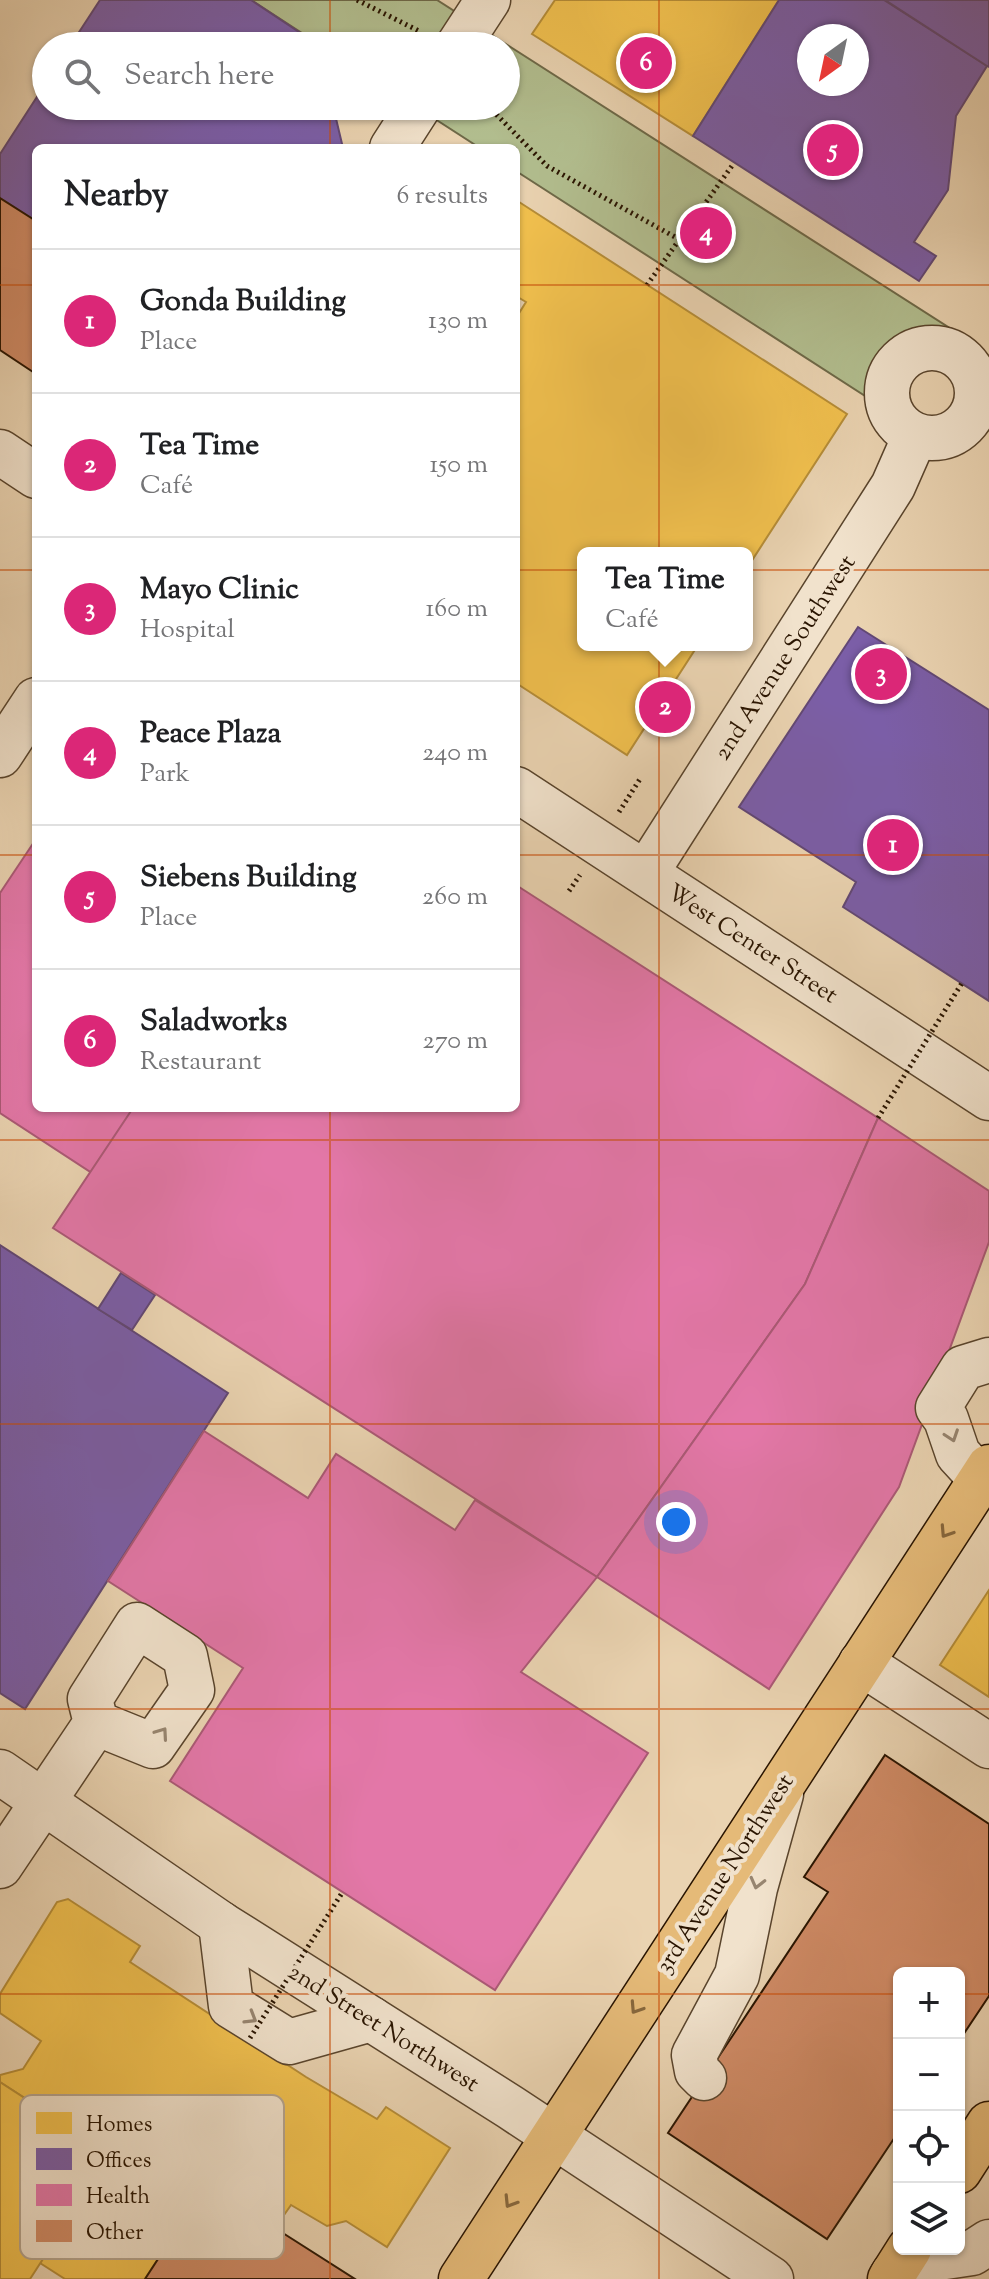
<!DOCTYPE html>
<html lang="en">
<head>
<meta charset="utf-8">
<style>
	body { margin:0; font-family:"Sorts Mill Goudy",serif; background:#f6f6f6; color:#202124 }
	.controls { position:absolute; right:24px; bottom:24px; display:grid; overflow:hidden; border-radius:12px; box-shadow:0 2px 6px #0004 }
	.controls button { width:72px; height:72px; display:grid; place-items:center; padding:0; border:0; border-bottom:2px solid #e0e0e0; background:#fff; color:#202124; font:40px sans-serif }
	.compass { position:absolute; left:797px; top:24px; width:72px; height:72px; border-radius:50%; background:#fff; box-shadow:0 2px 6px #0004; rotate:213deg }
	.you { position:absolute; left:676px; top:1522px; width:28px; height:28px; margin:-20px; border:6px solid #fff; border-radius:50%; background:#1a73e8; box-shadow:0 0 0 12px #1a73e833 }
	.badge { display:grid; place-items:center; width:52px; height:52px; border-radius:50%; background:#db2777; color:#fff; font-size:26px; font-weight:700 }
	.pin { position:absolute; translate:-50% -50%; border:4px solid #fff; box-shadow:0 2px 8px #0006 }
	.popup { position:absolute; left:577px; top:547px; width:176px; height:104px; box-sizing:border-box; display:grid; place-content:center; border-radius:12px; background:#fff; filter:drop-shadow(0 2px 6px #0005); font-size:26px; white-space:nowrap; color:#757577 }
	.popup b { font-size:30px; color:#202124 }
	.popup::after { content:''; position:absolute; left:50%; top:100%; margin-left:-16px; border:16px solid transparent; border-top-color:#fff }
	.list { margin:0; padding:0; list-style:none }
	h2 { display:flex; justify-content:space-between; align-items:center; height:104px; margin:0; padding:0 32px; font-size:34px }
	h2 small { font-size:26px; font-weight:400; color:#757577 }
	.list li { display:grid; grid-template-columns:52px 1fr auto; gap:24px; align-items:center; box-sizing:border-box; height:144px; padding:0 32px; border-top:2px solid #e0e0e0 }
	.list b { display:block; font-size:30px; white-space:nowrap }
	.list p { margin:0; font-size:26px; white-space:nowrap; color:#757577 }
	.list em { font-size:26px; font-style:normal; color:#757577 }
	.icon { flex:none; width:44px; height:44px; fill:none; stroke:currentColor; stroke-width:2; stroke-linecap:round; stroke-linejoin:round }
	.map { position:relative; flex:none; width:989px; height:2279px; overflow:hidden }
	.search { position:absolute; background:#fff; box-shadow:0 2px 6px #0004; left:32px; top:32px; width:488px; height:88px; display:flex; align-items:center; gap:20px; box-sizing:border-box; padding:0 28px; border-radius:44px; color:#757577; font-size:30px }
	.panel { position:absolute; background:#fff; box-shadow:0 2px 6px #0004; left:32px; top:144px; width:488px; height:968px; border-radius:12px }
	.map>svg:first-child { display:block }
	.green { fill:#b2be8f; stroke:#6e6948; stroke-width:2 }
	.homes { fill:#f2c14e; stroke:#b68d37; stroke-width:2 }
	.offices { fill:#7b5ea7; stroke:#624875; stroke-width:2; fill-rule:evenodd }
	.health { fill:#e377a8; stroke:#ab5976; stroke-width:2 }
	.building { fill:#d08b66; stroke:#291400; stroke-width:2 }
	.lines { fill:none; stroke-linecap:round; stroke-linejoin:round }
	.minor-casing { stroke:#59442c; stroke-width:47 }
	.major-casing { stroke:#291400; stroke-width:47 }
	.path { stroke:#291400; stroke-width:5; stroke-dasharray:2 4; stroke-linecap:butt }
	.minor { stroke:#f1e2cc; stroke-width:44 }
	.major { stroke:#e5ba78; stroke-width:44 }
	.path-bridge { stroke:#291400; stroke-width:5; stroke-dasharray:2 4; stroke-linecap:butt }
	.oneway { stroke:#978570 }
	.oneway2 { stroke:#87673c }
	.grid { fill:none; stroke:#cb4f0a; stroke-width:2; stroke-opacity:0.55 }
	.labels { text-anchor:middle; stroke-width:8; stroke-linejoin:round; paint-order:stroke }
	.street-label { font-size:24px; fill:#291400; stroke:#f1e2cc }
	.key { fill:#f1e2cc; stroke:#b5a48f; stroke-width:2 }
	.key-label { font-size:22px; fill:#291400 }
</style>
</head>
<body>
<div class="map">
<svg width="989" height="2279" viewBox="0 0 989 2279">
	<rect width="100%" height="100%" fill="#ead3b1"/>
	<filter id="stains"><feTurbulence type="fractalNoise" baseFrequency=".0025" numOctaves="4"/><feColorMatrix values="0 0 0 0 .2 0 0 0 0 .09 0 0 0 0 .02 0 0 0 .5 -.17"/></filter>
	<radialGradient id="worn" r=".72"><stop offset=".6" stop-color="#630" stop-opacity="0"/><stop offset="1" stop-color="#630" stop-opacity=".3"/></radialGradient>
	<polygon class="green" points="251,0 437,0 959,334 894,355 876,403 516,171 516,148 480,148 415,106 506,106 506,46 322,46"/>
	<g class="homes">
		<polygon points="555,0 779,0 693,136 532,34"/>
		<polygon points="516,200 847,414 747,568 747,553 583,553 583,645 698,645 627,755 516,683 516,318 526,302 516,296"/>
		<polygon points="989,1590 989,1697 940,1665"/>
		<polygon points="68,1899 140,1946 130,1962 306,2077 377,2119 386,2107 450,2148 387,2247 346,2221 327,2226 291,2205 275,2228 207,2184 145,2279 65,2279 40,2263 111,2154 0,2082 0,2075 23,2069 41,2041 0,2013 0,1994 57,1902"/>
		<polygon points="0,2082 111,2154 30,2279 0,2279"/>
	</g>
	<g class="offices">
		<polygon points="100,0 251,0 320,46 70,46"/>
		<path d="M 779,0 L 884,0 L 987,66 L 956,116 L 948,190 L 914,242 L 936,256 L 919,281 L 693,136 ZM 809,36 L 857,36 L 857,84 L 809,84 Z"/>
		<polygon points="885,0 989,0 989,67 987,66"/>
		<polygon points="46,83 46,106 333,106 343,148 36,148 36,221 0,198 0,154"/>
		<polygon points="858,627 989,710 989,1001 843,907 856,882 739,807"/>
		<polygon points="0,1245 228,1393 25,1709 0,1693"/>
		<polygon points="121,1273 155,1295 132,1330 98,1309"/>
	</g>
	<g class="health">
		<polygon points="36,839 36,1108 135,1108 92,1173 0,1113 0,893"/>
		<polygon points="516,885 878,1118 805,1284 597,1577 53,1228 133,1108 516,1108"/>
		<polygon points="878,1118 989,1191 989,1242 899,1487 769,1689 597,1577 805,1284"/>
		<polygon points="204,1431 308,1498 336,1454 455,1530 475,1500 597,1577 521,1672 648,1753 495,1990 170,1781 243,1668 108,1581"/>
	</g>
	<g class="building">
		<polygon points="0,198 36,221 36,374 0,350"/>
		<polygon points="885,1755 989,1824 989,1996 959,2041 959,1973 899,1973 899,2131 827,2239 668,2133 828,1892 804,1877"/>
		<polygon points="207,2184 275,2228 355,2279 145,2279"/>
	</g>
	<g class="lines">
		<g class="minor-casing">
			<g id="minor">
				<polyline points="458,46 488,0"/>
				<polyline points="392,148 419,106"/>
				<circle cx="932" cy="393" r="45"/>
				<polyline points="0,452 36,476"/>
				<polyline points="0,755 36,700"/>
				<polyline points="516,789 989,1098"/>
				<polyline points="646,873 893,486 915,436"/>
				<polyline points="981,1479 958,1454 946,1419 938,1408 963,1368 989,1360"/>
				<polyline points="861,1663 989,1746"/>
				<polyline points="0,1772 221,1924 510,2107 771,2279"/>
				<polyline points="0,1866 96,1723 90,1699 137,1625 185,1656 192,1690 153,1746 96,1723"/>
				<polyline points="221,1924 231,2006 289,2042 371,2019"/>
				<polyline points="704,2078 697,2071 694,2055 737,1975 755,1888 781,1794"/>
				<polyline points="893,2274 932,2259 972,2253 989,2242"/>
			</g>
		</g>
		<g class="major-casing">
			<g id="major">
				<polyline points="959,2171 989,2124"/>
				<polyline points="461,2279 989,1467"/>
				<polyline points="890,2279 909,2249"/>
			</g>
		</g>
		<g class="path">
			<polyline points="357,0 421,32"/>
			<polyline points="488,106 547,166 693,247"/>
			<polyline points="619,812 640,779"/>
			<polyline points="569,891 580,875"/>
		</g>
		<use href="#minor" class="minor"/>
		<use href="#major" class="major"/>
		<g class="path-bridge">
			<polyline points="647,285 734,163"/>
			<polyline points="878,1118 962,983"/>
			<polyline points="250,2038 342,1893"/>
		</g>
	</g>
	<defs><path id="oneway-chevron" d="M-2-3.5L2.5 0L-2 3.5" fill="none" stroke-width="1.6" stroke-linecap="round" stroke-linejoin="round" transform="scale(2)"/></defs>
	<g class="oneway">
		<use href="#oneway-chevron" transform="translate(952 1436) rotate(71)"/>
		<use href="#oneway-chevron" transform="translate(162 1733) rotate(-55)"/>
		<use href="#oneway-chevron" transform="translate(757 1883) rotate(104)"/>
		<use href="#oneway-chevron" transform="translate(251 2018) rotate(31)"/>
	</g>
	<g class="oneway2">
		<use href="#oneway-chevron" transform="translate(946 1532) rotate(123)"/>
		<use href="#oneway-chevron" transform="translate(636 2008) rotate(123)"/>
		<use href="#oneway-chevron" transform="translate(510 2202) rotate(122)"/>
	</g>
	<path class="grid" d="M 330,0 L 330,46M 659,0 L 659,2279M 330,106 L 330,148M 0,285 L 36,285M 516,285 L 989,285M 0,570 L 36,570M 516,570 L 989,570M 0,855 L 36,855M 516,855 L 989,855M 330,1108 L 330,2279M 0,1140 L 989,1140M 0,1424 L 989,1424M 0,1709 L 989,1709M 0,1994 L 899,1994M 959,1994 L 989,1994"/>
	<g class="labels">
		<g class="street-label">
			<text transform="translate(784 657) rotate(-57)" y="8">2nd Avenue Southwest</text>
			<text transform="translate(753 943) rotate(33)" y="8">West Center Street</text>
			<text transform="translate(724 1873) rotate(-57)" y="8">3rd Avenue Northwest</text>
			<text transform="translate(384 2027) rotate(32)" y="8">2nd Street Northwest</text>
		</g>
	</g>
	<rect x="20" y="2095" width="264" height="164" rx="12" class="key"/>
	<rect x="36" y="2112" width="36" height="22" fill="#f2c14e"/>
	<rect x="36" y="2148" width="36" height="22" fill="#7b5ea7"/>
	<rect x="36" y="2184" width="36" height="22" fill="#e377a8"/>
	<rect x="36" y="2220" width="36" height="22" fill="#d08b66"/>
	<g class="key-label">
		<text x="86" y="2131">Homes</text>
		<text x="86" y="2167">Offices</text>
		<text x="86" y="2203">Health</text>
		<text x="86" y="2239">Other</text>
	</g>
	<rect width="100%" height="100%" filter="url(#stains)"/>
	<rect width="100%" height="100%" fill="url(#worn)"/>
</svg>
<div class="controls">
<button>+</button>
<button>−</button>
<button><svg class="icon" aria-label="locate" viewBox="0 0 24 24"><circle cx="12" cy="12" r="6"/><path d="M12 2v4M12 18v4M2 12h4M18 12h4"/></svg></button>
<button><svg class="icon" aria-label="layers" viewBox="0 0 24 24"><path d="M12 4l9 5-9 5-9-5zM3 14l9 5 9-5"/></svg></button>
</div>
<svg class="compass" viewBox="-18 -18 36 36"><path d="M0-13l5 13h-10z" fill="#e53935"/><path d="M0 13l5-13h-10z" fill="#757577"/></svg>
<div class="you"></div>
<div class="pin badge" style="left:893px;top:845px">1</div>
<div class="pin badge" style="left:665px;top:707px">2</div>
<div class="popup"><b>Tea Time</b>Café</div>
<div class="pin badge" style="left:881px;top:674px">3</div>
<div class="pin badge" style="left:706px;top:233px">4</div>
<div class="pin badge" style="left:833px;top:150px">5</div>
<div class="pin badge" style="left:646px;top:63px">6</div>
<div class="search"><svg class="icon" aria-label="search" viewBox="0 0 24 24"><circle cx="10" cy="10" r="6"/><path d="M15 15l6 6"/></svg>Search here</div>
<section class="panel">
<h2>Nearby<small>6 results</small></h2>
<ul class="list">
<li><span class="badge">1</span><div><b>Gonda Building</b><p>Place</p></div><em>130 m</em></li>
<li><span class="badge">2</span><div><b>Tea Time</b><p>Café</p></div><em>150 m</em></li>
<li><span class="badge">3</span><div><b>Mayo Clinic</b><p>Hospital</p></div><em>160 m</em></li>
<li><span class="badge">4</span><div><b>Peace Plaza</b><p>Park</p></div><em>240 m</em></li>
<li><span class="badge">5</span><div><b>Siebens Building</b><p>Place</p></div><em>260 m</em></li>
<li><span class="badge">6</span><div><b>Saladworks</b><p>Restaurant</p></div><em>270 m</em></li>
</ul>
</section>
</div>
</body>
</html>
